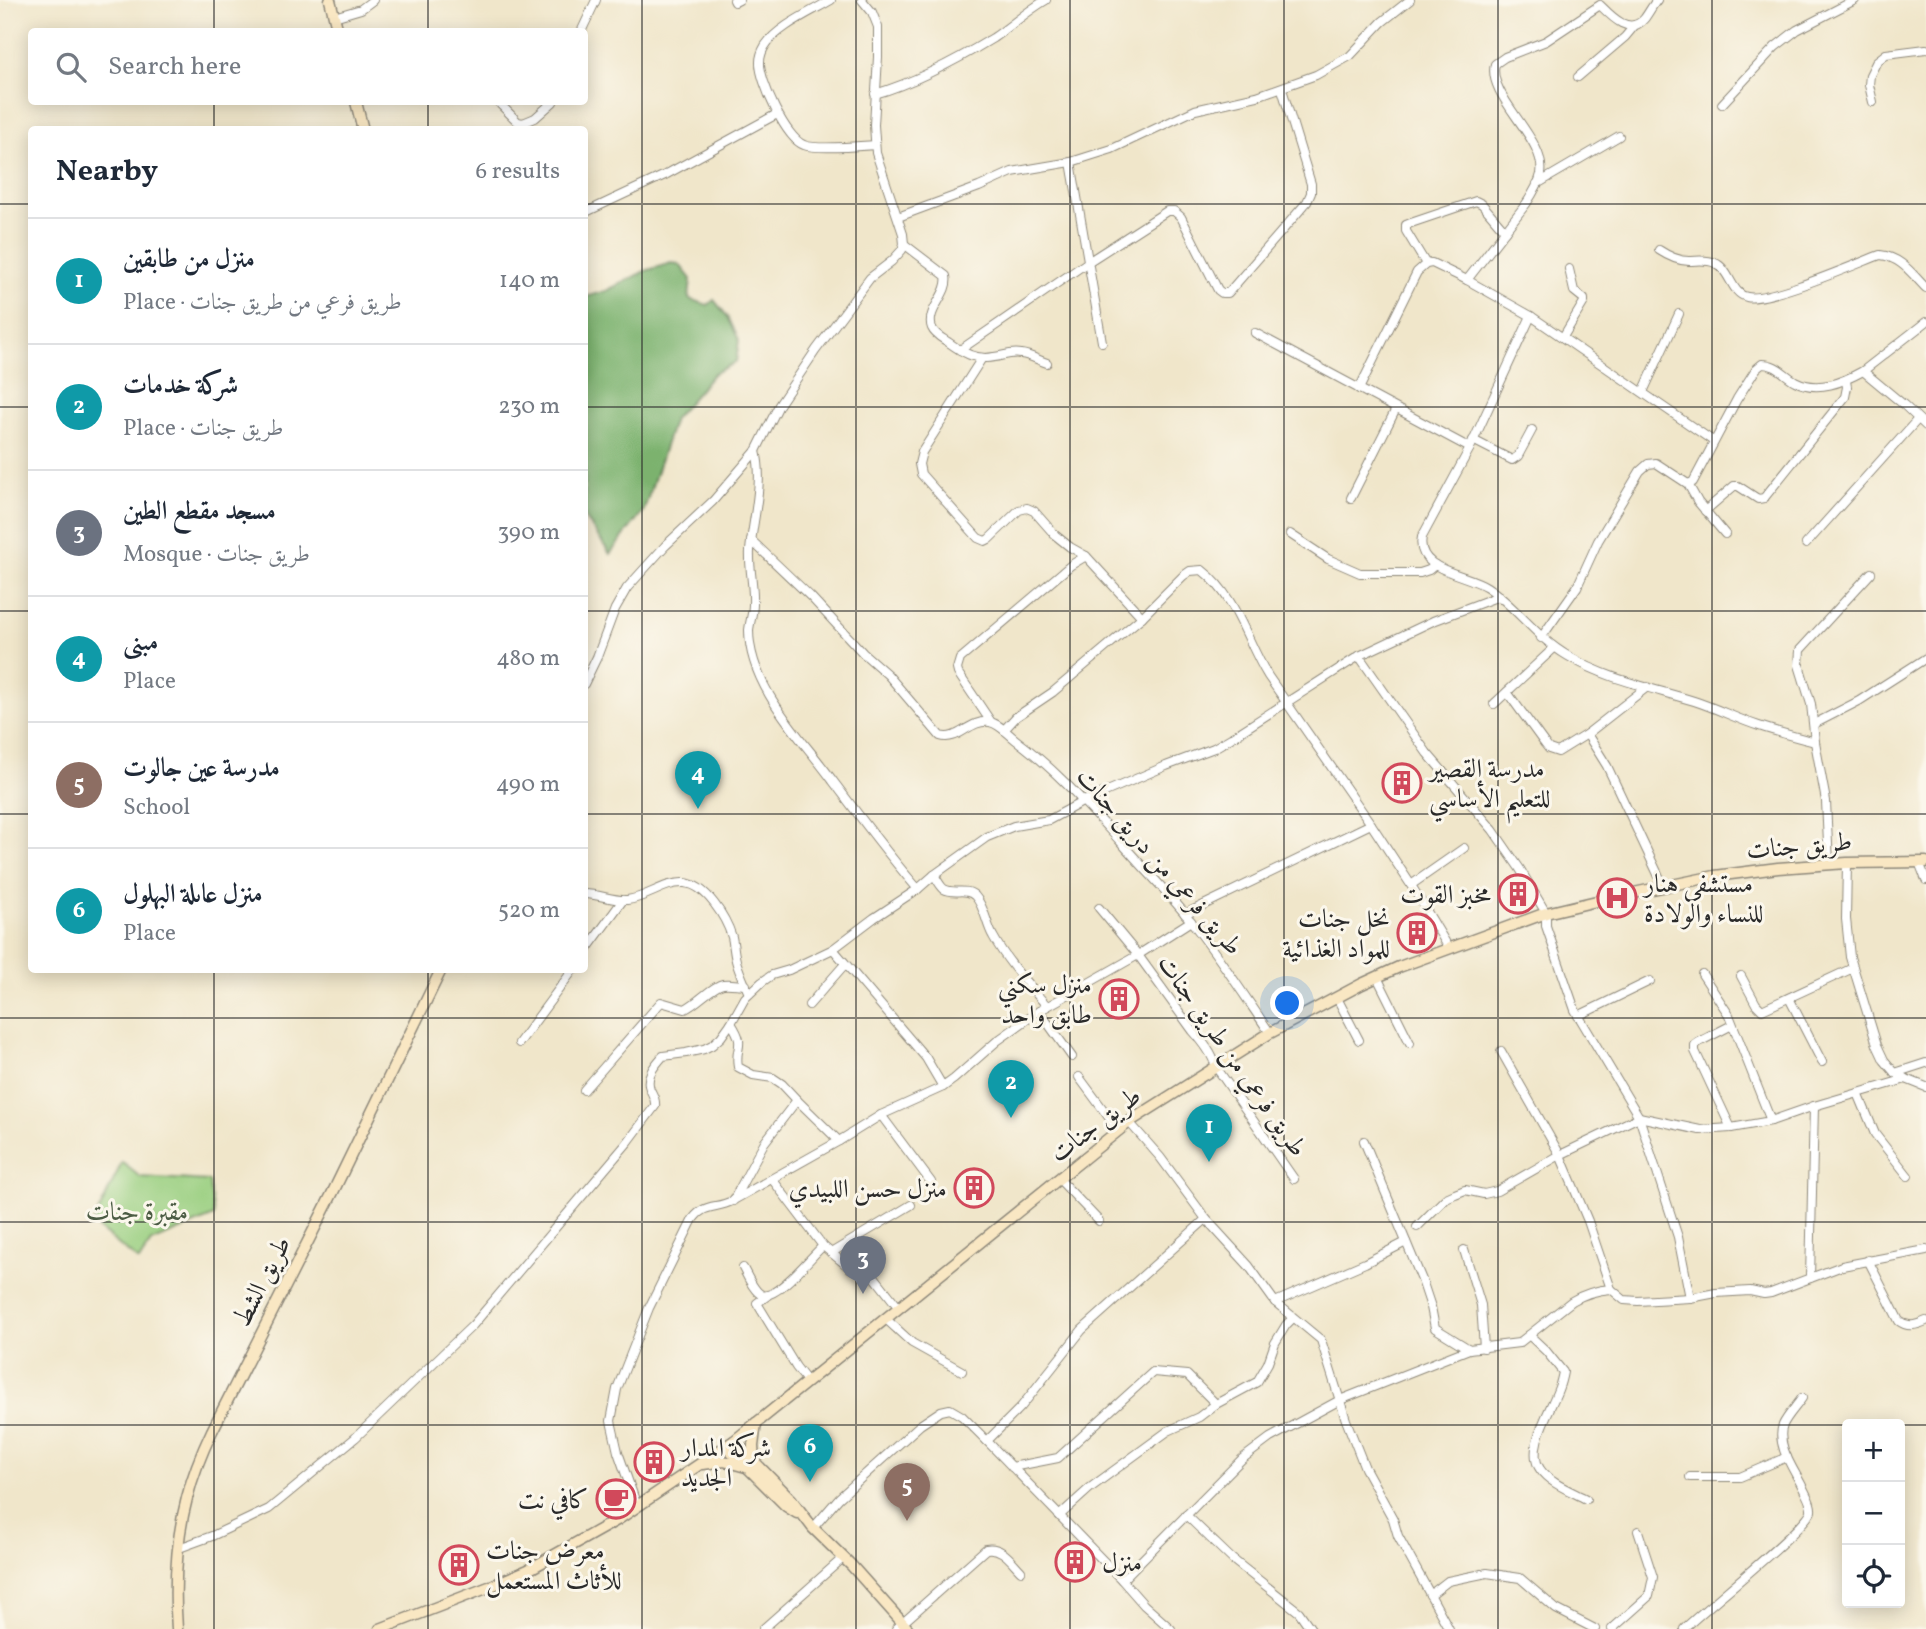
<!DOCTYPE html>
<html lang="en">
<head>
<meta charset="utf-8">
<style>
	body { margin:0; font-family:Vollkorn,Amiri,serif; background:#f2f2f3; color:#1f2937 }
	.controls { position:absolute; right:21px; bottom:21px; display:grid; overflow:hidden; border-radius:7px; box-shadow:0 4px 18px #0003 }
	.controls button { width:63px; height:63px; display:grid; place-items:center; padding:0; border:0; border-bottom:2px solid #e0e1e3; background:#fff; color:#1f2937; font:35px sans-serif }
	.you { position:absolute; left:1288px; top:1004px; width:24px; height:24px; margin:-18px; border:5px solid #fff; border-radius:50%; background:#1a73e8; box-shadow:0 0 0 10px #1a73e833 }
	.badge { display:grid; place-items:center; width:46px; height:46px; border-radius:50%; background:#d1495b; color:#fff; font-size:23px; font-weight:700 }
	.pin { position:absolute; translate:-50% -58px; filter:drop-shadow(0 2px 4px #0008) }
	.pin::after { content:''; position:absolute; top:37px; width:24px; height:21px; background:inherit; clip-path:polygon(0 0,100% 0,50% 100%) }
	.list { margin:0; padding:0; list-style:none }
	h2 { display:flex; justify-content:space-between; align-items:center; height:91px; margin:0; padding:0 28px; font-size:30px }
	h2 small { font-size:23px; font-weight:400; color:#747a83 }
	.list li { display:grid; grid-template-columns:46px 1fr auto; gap:21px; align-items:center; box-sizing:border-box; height:126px; padding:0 28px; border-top:2px solid #e0e1e3 }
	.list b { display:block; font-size:26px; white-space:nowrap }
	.list p { margin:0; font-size:23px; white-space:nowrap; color:#747a83 }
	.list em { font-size:23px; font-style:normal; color:#747a83 }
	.icon { flex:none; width:38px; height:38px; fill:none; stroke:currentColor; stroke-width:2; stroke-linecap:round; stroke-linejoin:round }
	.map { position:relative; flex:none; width:1926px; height:1629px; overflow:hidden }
	.search { position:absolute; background:#fff; box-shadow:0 4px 18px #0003; left:28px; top:28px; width:560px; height:77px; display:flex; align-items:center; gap:18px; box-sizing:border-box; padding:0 24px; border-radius:7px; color:#747a83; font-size:26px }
	.panel { position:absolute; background:#fff; box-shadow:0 4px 18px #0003; left:28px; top:126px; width:560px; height:847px; border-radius:7px }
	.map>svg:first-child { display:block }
	.green { fill:#9acf80; stroke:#627d56; stroke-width:2 }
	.forest { fill:#7bb26e; stroke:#536e4c; stroke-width:2 }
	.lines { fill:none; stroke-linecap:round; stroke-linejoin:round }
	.street-casing { stroke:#8e887a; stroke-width:10 }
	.secondary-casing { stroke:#8e887a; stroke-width:13 }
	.street { stroke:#fff; stroke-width:8 }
	.secondary { stroke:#f9e7c3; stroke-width:10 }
	.grid { fill:none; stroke:#2b2b2b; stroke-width:2; stroke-opacity:0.55 }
	.labels { text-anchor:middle; stroke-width:6; stroke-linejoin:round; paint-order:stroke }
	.poi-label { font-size:26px; fill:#2b2b2b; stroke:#fbf7ec; text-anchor:start }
	.street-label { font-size:26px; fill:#2b2b2b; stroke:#fbf7ec }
	.park-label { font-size:26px; fill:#4c5c44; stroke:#fbf7ec }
</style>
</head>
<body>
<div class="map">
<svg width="1926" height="1629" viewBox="0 0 1926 1629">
	<rect width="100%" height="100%" fill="#fbf7ec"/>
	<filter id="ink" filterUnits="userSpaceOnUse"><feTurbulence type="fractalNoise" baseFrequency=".0143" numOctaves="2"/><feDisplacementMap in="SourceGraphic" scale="14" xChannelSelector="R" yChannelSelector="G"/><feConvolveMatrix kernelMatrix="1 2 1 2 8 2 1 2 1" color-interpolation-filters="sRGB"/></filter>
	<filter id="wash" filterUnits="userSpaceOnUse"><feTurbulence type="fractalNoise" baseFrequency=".00686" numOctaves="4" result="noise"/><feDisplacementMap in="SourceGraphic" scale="28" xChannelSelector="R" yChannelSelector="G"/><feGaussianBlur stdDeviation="1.57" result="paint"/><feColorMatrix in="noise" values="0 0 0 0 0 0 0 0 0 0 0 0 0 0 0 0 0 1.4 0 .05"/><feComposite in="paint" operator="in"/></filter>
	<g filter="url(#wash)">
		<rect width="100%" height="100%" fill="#f0e6ca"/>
		<polygon class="green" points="122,1162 140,1177 209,1181 214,1216 151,1242 139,1261 93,1224"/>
		<polygon class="forest" points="671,263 679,264 691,279 689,299 708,305 714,300 728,317 739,340 736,362 714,373 674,419 644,510 610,554 585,517 585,297 606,291 645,271"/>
	</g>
	<g filter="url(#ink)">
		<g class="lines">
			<g class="street-casing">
				<g id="street">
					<polyline points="734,0 735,2 739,0"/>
					<path d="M 831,0 C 811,12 777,27 765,46 C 762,51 760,56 760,62 C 759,80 786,139 804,145 C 816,150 860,146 875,145"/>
					<polyline points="334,17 361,9 373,0"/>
					<polyline points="581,32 596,0"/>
					<polyline points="1578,77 1625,37 1635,25"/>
					<path d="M 875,94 C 916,82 957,60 993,38 C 1011,26 1027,11 1046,0"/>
					<polyline points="1873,102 1869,85 1870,75 1877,61 1886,54 1926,49"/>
					<polyline points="500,104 518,122 523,123 535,118 553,102"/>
					<polyline points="1722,104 1775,47 1797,30 1855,0"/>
					<polyline points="1071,162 1102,342"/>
					<polyline points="1537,184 1619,136"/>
					<polyline points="584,213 665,175 777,114"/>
					<polyline points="898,217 979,187 1012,172 1071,162 1112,149 1195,110 1257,96 1316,75 1350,56 1382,22 1410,0"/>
					<path d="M 904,244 L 946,276 C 950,294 925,310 932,328 C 935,335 942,338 948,342 C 962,352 976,361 994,357 C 1003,356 1011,352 1021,354 C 1030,355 1038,360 1047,363"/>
					<path d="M 1659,250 C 1668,256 1677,261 1689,261 C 1698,261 1706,259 1715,263 C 1730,269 1731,294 1747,297 C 1769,302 1856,264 1880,255 C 1901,257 1912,274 1926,288"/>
					<polyline points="1426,264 1406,231 1406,225 1411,223 1476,201 1482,204 1505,231"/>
					<path d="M 1467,280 L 1526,204 C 1532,195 1539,184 1541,174 C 1547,139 1486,96 1495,64 L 1505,57 L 1546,41 L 1600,5 C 1611,16 1629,36 1644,19 C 1648,14 1652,6 1657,0"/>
					<path d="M 1531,316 L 1470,448 L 1422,537 C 1415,571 1465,573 1487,587 C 1517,607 1535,637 1568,656 C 1606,679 1652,688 1694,701 C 1716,708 1737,719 1759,726 C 1777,732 1796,737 1815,742"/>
					<polyline points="1255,333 1470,448"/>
					<polyline points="1563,337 1584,302 1584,299 1574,291 1569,269"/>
					<polyline points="960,350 1088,262 1167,211 1174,211 1181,217 1218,290 1222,293 1228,293 1307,202 1311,193 1311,184 1282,89"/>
					<polyline points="982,358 922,452 919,464 921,474 978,538 985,541 989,539 1019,510 1027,508 1034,511 1055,535 1070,547 1086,556"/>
					<polyline points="1863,371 1926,322"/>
					<polyline points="1359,389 1417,272 1426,264 1432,263 1467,280 1531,316 1713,441"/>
					<polyline points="1643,392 1679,314"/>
					<polyline points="1473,440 1512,460 1518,456 1532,430"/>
					<path d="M 756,451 C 764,483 753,518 750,551 C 749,569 754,586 753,604 C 753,613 750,621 749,630 C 749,687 802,738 833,781 C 861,818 888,855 918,889"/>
					<polyline points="1688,484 1698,502 1725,534"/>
					<polyline points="1351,498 1396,409"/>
					<polyline points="1705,511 1734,486 1738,486 1758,499 1764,498 1845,397 1847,387 1846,381"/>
					<polyline points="1290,534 1328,559 1360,573 1420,573 1429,570 1435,565"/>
					<path d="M 751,540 L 811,597 L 863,653 L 888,675 L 940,736 C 959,742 969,719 990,722 C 1000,724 1008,734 1016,740 C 1055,769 1086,804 1119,840 C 1142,867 1168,892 1190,920 C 1219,956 1244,995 1270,1033"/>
					<polyline points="1806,544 1918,419"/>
					<path d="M 1541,638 L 1577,587 L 1598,541 L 1640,471 L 1648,464 L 1656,463 L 1688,484 L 1693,482 L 1737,399 L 1756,369 L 1762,364 C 1777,364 1783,374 1795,381 C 1818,393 1843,382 1863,371 L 1904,405 L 1926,426"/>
					<polyline points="1359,656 1427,753 1493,830 1520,869 1546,913 1546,926 1575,1010 1639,1117 1678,1237 1690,1298"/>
					<polyline points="584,684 597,657 615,609 627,588 665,546 713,501 756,451 779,405 816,350 870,278 892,261 902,250 904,244 903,234 876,153 874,125 878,57 878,27 872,12 862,0"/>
					<polyline points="1647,687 1587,734 1607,766 1664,887"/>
					<polyline points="1507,692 1545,744 1549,749 1558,752 1587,734"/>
					<polyline points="1494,704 1554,648"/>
					<polyline points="991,722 958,673 957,669 960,659 1071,565 1086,556 1142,617"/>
					<polyline points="1814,724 1859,701 1926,658"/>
					<path d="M 1004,730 L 1016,717 L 1053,692 L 1142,617 L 1183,576 L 1190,571 L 1202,570 C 1237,597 1246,640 1268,676 L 1371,824 L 1411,885 L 1449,948"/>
					<polyline points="1919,862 1926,880"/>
					<polyline points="1847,863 1846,919 1850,957 1877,1045 1884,1060 1895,1073 1906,1079 1926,1087"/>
					<polyline points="1829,865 1826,801 1815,742 1811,704 1799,665 1800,650 1871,573"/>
					<path d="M 934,875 C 937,879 940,886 944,889 C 954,895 966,887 975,896 C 985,907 986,924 993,936 C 1007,962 1028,984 1047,1006"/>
					<polyline points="1411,885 1464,848"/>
					<path d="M 584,894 C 599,894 613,901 627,900 C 647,898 664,882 684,883 C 706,884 726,918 732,937 C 734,946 734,955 737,964 C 740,974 745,984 749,994"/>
					<path d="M 1099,908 L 1138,955 L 1193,1031 C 1203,1042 1212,1053 1216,1067 L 1294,1179"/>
					<polyline points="1185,914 1371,824"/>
					<polyline points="833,949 926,1058 943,1087"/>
					<polyline points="584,953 623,900"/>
					<polyline points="1702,974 1729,1015 1771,1121"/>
					<polyline points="1741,976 1756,1004 1762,1010 1853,968"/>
					<polyline points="1377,977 1410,1043"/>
					<polyline points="1337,998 1359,1040"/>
					<polyline points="1789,998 1822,1062"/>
					<polyline points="809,1005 845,964"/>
					<polyline points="1039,1011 1072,1057"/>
					<polyline points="1578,1016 1650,981"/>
					<path d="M 731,1023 C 747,1047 734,1046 738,1067 L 753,1075 L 773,1078 L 782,1084 L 797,1100 L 839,1141"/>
					<polyline points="519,1043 573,970"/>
					<polyline points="1501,1051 1560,1155 1588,1221 1611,1289"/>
					<polyline points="1895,1073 1926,1063"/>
					<polyline points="1079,1077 1119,1131"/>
					<path d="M 584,1090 L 661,1002 L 685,1009 C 698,1003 712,986 723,984 C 730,983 739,985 746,985"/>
					<polyline points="1858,1093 1875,1134 1908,1176"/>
					<polyline points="881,1115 931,1182"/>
					<polyline points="1129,1122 1160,1157 1206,1219 1249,1266 1275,1302 1321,1340 1346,1420 1365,1468 1393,1519 1398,1536 1449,1629"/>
					<polyline points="1731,1128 1695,1051 1695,1045 1699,1042 1732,1025"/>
					<path d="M 1364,1141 L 1422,1280 L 1431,1307 L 1435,1328 L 1469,1349 L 1519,1343 L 1572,1301 C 1584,1294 1596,1290 1611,1289 L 1624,1300 L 1638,1301 L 1690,1298 L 1716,1293 L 1750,1291 L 1764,1294 L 1771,1293 L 1842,1266 L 1926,1250"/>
					<polyline points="772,1179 823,1246 851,1269 866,1268 870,1271 899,1308"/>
					<polyline points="1059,1179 1099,1221"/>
					<polyline points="733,1201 764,1143 797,1100"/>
					<polyline points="1417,1227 1446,1198 1455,1194 1465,1190 1484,1194 1497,1191 1560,1155 1639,1117 1700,1130 1731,1128 1771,1121 1814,1106 1906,1079"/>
					<polyline points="1464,1250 1481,1305 1484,1348"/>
					<polyline points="831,1253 911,1205"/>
					<path d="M 1868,1260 L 1899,1321 C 1908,1328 1917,1325 1926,1321"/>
					<path d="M 743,1268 C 747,1275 754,1292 762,1295 C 777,1300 812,1255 823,1246"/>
					<polyline points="1810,1278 1814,1106"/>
					<polyline points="767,1296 757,1303 796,1367 807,1381"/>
					<polyline points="1275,1302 1365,1263 1406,1242"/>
					<polyline points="886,1319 912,1343 962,1371"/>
					<path d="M 1529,1335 L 1546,1351 L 1563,1372 C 1562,1377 1561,1382 1559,1387 C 1552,1408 1525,1448 1540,1469 C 1549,1483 1571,1491 1586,1499"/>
					<polyline points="987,1441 1021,1407 1082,1330 1206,1219"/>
					<polyline points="1012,1467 1058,1458 1153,1372 1187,1375 1216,1404"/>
					<polyline points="1690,1477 1740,1477 1787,1457"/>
					<path d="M 637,1506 L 618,1452 L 611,1421 L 617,1389 L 649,1308 L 693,1219 C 705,1203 716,1209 732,1201 L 839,1141 L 881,1115 L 943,1087 L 954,1079 L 997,1041 L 1039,1011 L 1138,955 L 1191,921"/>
					<polyline points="1186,1515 1232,1559 1299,1612 1311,1629"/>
					<polyline points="1059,1516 1090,1488 1168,1431 1199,1417 1216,1404 1257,1382 1268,1363 1275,1343 1286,1325 1293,1318"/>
					<polyline points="813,1528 839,1498 920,1425 941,1411 950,1409 962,1416 987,1441 1122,1580 1144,1605 1171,1629"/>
					<path d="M 179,1548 L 212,1536 L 269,1509 L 355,1438 L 473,1325 L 628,1142 L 655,1106 C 656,1099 653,1096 650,1089 C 645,1076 655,1065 663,1056 L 686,1053 L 704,1049 L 712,1045 L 721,1037 L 731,1023 L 745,998 L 762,982 L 772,975 L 789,970 L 833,949 L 874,918 L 918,889 L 934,875 L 987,837 L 1014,826 L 1049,820 L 1084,801 L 1166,766 L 1214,748 L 1231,738 L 1359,656 L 1433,621 L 1499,596"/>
					<polyline points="1122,1580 1242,1459 1270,1438 1340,1400 1469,1349"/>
					<polyline points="1430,1595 1448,1581 1487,1573 1520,1578 1556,1609 1595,1629"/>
					<polyline points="763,1629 843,1558"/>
					<path d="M 896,1629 L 986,1549 C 1002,1546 1011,1561 1021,1571"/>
					<polyline points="1612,1629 1649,1596 1653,1577 1638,1531"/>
					<path d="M 1684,1629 C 1703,1610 1807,1527 1811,1511 C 1812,1504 1807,1496 1804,1490 C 1796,1472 1775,1446 1783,1425 C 1787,1416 1796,1407 1802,1398"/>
				</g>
			</g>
			<g class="secondary-casing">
				<g id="secondary">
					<polyline points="330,0 338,32"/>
					<polyline points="356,102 363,130"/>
					<polyline points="734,1441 791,1499 813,1528 851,1565 908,1629"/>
					<polyline points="727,1447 786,1506 797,1513"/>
					<polyline points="754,1462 753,1446 756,1423"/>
					<polyline points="703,1464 724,1461 746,1467"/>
					<path d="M 177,1629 C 174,1586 176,1540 187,1498 C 193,1474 202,1452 212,1431 L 333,1192 L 441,970"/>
					<polyline points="380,1629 489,1587 528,1570 617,1520 734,1441 1129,1122 1270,1033 1362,984 1399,967 1546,913 1605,899 1715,876 1778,868 1847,863 1926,862"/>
				</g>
			</g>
			<use href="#street" class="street"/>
			<use href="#secondary" class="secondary"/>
		</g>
	</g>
	<path class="grid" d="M 214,0 L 214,32M 428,0 L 428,32M 642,0 L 642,1629M 856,0 L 856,1629M 1070,0 L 1070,1629M 1284,0 L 1284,1629M 1498,0 L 1498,1629M 1712,0 L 1712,1629M 214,102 L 214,130M 428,102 L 428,130M 0,204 L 32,204M 584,204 L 1926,204M 0,407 L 32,407M 584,407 L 1926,407M 0,611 L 32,611M 584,611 L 1926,611M 0,814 L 32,814M 584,814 L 1926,814M 214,970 L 214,1629M 428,970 L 428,1629M 0,1018 L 1926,1018M 0,1222 L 1926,1222M 0,1425 L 1847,1425M 1900,1425 L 1926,1425"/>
	<defs>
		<g id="building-ring" transform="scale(2.0125)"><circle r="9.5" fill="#fbf7ec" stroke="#d1495b" stroke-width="1.5"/><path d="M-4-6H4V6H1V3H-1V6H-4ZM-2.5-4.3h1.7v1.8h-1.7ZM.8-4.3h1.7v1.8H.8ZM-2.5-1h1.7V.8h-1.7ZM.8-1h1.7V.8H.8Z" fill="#d1495b"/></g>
		<g id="hospital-ring" transform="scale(2.0125)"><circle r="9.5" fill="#fbf7ec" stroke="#d1495b" stroke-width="1.5"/><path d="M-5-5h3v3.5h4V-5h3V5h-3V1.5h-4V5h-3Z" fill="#d1495b"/></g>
		<g id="cafe-ring" transform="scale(2.0125)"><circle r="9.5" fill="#fbf7ec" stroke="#d1495b" stroke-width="1.5"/><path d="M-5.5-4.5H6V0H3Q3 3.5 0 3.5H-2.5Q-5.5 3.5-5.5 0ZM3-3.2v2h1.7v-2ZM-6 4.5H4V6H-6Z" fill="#d1495b"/></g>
	</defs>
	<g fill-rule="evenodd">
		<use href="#building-ring" x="1402" y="783"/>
		<use href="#building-ring" x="1518" y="894"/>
		<use href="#hospital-ring" x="1617" y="898"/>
		<use href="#building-ring" x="1417" y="933"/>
		<use href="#building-ring" x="1119" y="999"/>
		<use href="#building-ring" x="974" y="1188"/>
		<use href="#building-ring" x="654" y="1462"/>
		<use href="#cafe-ring" x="616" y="1499"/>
		<use href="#building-ring" x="1075" y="1562"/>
		<use href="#building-ring" x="459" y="1565"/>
	</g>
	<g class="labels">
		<g class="poi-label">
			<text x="1429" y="777">مدرسة القصير<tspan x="1429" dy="30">للتعليم الأساسي</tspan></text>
			<text x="1644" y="892">مستشفى هنار<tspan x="1644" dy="30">للنساء والولادة</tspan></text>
			<text x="1491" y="903" text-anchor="end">مخبز القوت</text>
			<text x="1390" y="927" text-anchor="end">نخل جنات<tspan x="1390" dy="30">للمواد الغذائية</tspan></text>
			<text x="1092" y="993" text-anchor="end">منزل سكني<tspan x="1092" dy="30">طابق واحد</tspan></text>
			<text x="947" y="1197" text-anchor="end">منزل حسن اللبيدي</text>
			<text x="681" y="1456">شركة المدار<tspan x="681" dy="30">الجديد</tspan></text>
			<text x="589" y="1508" text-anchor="end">كافي نت</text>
			<text x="486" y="1559">معرض جنات<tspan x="486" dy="30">للأثاث المستعمل</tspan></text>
			<text x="1102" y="1571">منزل</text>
		</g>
		<g class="street-label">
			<text transform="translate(1799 845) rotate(-5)" y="9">طريق جنات</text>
			<text transform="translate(1160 861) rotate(49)" y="9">طريق فرعي من دريق جنات</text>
			<text transform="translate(1233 1055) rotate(55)" y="9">طريق فرعي من طريق جنات</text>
			<text transform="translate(1095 1124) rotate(-37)" y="9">طريق جنات</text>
			<text transform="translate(261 1281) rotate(-63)" y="9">طريق الشط</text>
		</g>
		<g class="park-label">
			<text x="137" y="1220">مقبرة جنات</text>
		</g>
	</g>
</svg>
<div class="controls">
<button>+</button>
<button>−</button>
<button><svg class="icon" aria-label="locate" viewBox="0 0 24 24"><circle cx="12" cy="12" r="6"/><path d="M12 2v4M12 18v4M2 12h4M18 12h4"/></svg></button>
</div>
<div class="you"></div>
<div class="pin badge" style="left:1209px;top:1162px;background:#0f9aa8">1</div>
<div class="pin badge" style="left:1011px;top:1118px;background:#0f9aa8">2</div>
<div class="pin badge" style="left:863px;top:1294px;background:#6b7280">3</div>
<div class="pin badge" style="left:698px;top:809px;background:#0f9aa8">4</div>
<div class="pin badge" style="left:907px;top:1521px;background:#8d6e63">5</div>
<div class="pin badge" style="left:810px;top:1482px;background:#0f9aa8">6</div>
<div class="search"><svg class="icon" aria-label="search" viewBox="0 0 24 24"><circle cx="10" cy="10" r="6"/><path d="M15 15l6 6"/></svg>Search here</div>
<section class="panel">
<h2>Nearby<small>6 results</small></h2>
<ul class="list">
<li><span class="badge" style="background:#0f9aa8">1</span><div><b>منزل من طابقين</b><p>Place · طريق فرعي من طريق جنات</p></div><em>140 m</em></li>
<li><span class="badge" style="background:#0f9aa8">2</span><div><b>شركة خدمات</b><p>Place · طريق جنات</p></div><em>230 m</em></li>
<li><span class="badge" style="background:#6b7280">3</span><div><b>مسجد مقطع الطين</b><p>Mosque · طريق جنات</p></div><em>390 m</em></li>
<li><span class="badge" style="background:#0f9aa8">4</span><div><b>مبنى</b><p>Place</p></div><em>480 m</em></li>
<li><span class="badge" style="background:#8d6e63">5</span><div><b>مدرسة عين جالوت</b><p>School</p></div><em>490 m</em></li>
<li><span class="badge" style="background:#0f9aa8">6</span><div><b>منزل عاىلة البهلول</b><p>Place</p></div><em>520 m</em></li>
</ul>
</section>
</div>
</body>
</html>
